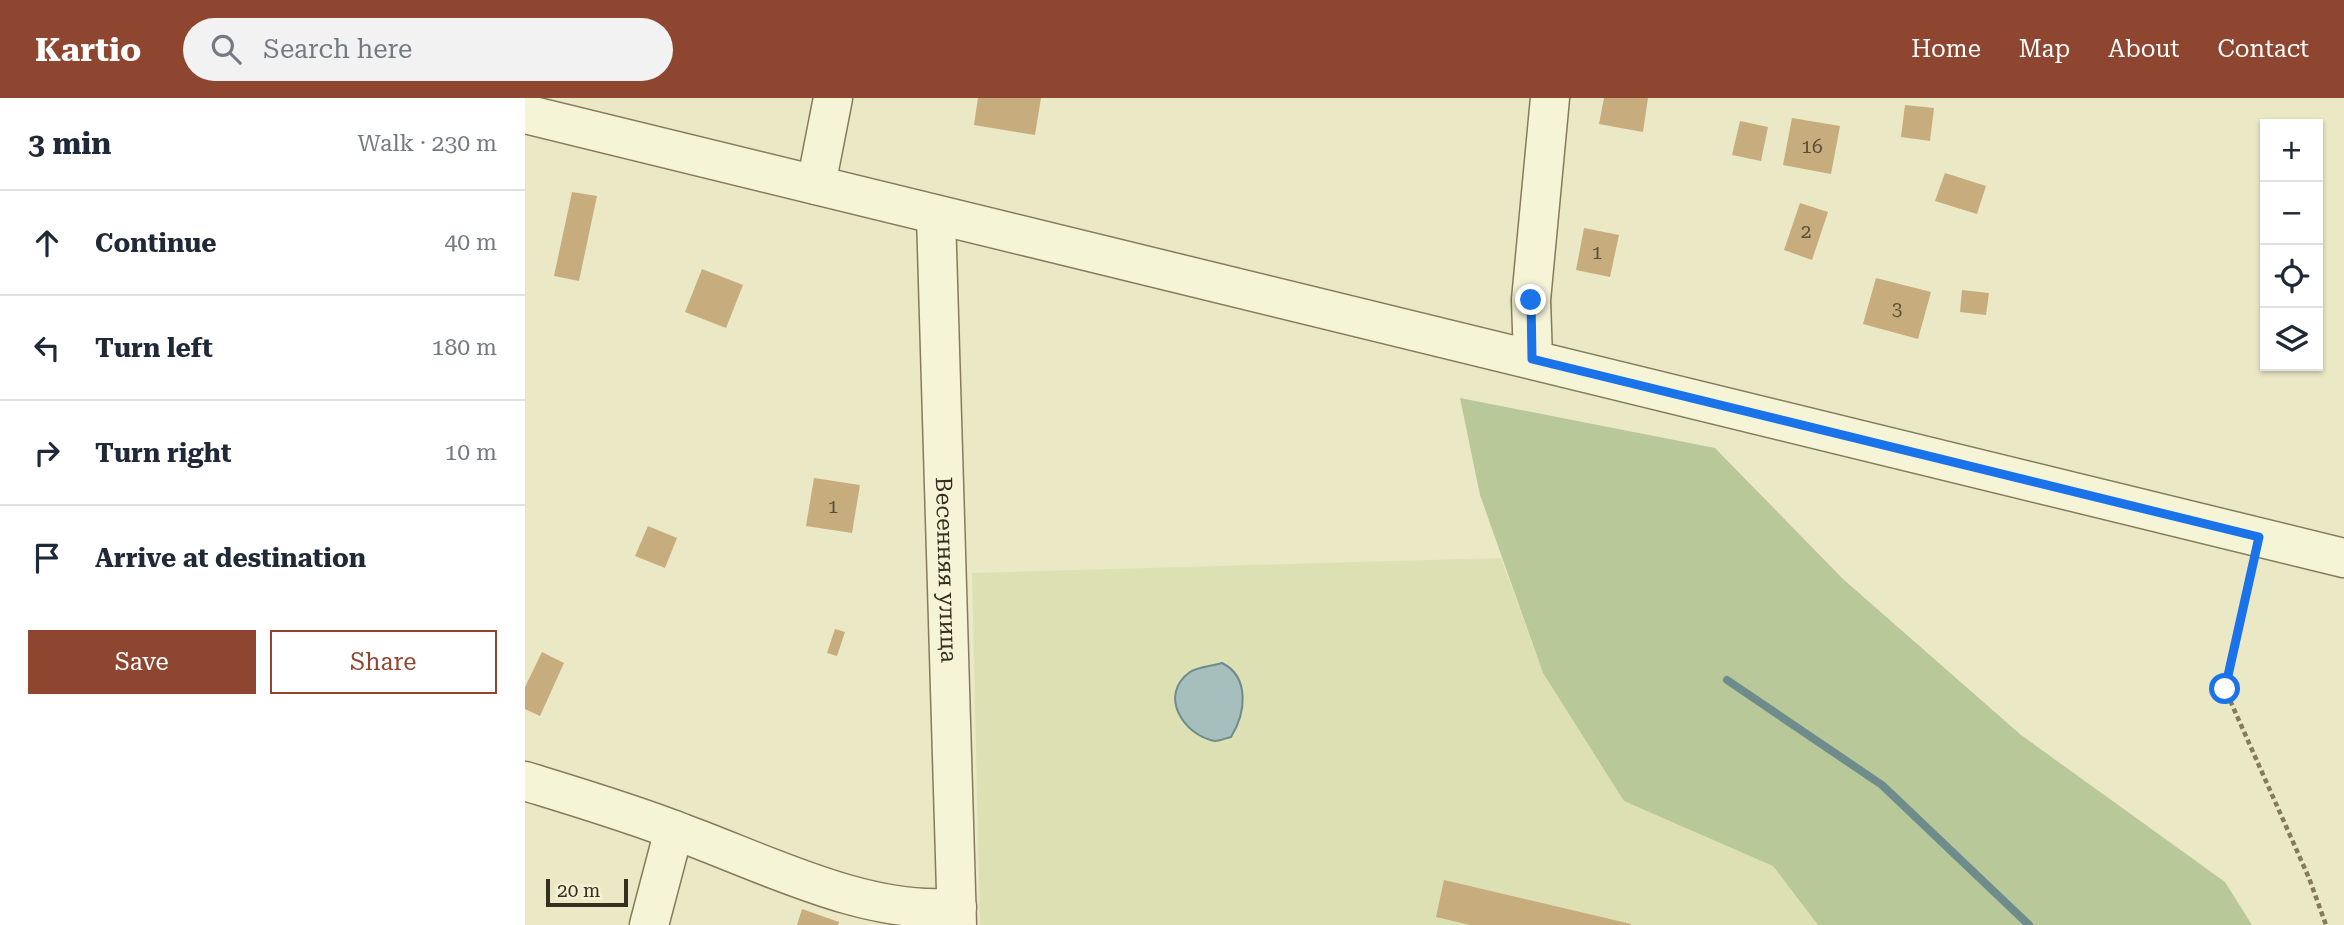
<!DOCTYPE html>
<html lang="en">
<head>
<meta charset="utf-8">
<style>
	body { margin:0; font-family:"Roboto Serif",serif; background:#f2f2f3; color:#1f2937 }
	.controls { position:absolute; right:21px; top:21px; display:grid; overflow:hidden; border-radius:0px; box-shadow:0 2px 5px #0004 }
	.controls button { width:63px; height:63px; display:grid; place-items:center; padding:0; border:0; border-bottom:2px solid #e0e1e3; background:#fff; color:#1f2937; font:35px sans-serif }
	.scale { position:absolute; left:21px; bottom:18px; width:82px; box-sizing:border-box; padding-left:7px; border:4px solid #362f1f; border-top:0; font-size:19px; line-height:24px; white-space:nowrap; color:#362f1f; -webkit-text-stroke:5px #f3f1d4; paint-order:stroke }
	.stop { position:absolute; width:21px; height:21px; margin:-16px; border:5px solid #1a73e8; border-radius:50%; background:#fff }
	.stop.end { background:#1a73e8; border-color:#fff; box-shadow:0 2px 7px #0008 }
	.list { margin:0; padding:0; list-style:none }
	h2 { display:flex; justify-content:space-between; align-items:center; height:91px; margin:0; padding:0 28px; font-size:30px }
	h2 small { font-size:23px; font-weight:400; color:#747a83 }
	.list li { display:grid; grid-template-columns:46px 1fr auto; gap:21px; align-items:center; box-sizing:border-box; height:105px; padding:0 28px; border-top:2px solid #e0e1e3 }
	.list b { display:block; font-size:26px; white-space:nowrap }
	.list em { font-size:23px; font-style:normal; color:#747a83 }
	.actions { display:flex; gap:14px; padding:21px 28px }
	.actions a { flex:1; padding:16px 0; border:2px solid #8f4630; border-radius:0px; text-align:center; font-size:24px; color:#8f4630 }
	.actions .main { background:#8f4630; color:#fff }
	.icon { flex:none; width:38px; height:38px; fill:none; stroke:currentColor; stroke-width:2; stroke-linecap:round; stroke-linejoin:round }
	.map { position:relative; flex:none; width:1819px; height:827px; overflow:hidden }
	header { display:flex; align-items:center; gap:42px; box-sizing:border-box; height:98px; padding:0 35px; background:#8f4630; color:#fff }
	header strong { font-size:33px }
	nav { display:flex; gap:38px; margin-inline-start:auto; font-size:24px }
	.search { width:490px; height:63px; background:#f2f2f3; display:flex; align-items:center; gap:18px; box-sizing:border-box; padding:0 24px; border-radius:38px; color:#747a83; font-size:26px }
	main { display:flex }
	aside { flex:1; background:#fff }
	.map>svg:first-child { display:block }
	.farmland { fill:#dde0b3 }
	.green { fill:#b8c899 }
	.water { fill:#a6bfbd; stroke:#6e8c8c; stroke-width:2 }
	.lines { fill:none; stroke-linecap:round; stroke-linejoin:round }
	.stream { stroke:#6e8c8c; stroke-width:8 }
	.building { fill:#c7ad7d }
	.minor-casing { stroke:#857b5c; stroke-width:41 }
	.path { stroke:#857b5c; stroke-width:4.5; stroke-dasharray:5 3.5; stroke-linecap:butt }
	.minor { stroke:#f6f4d7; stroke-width:38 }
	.route { stroke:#1a73e8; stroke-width:9 }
	.labels { text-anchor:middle; stroke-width:7; stroke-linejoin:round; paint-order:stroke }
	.number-label { font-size:19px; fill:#5a4e36 }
	.street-label { font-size:23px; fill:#362f1f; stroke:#f3f1d4 }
</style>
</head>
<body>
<header>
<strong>Kartio</strong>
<div class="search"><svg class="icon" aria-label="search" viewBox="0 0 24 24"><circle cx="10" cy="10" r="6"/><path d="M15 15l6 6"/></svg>Search here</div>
<nav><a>Home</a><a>Map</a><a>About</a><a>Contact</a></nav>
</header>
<main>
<aside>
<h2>3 min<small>Walk · 230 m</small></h2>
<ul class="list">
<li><svg class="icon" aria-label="ahead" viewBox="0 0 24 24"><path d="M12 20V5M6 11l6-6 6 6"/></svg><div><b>Continue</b></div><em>40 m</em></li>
<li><svg class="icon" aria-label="left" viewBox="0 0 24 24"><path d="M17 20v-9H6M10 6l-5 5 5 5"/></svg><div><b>Turn left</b></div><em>180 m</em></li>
<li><svg class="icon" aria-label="right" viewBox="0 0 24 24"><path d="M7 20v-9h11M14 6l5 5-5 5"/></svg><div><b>Turn right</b></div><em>10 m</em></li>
<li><svg class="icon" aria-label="arrive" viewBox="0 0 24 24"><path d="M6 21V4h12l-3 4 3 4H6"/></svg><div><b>Arrive at destination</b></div></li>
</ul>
<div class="actions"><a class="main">Save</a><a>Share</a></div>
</aside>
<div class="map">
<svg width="1819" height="827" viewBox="0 0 1819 827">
	<rect width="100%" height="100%" fill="#ebe8c5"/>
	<polygon class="farmland" points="976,460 1018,575 1099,702 1248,768 1293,827 455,827 447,475"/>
	<polygon class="green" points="935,300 1190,350 1318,481 1496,637 1700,784 1727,827 1293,827 1248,768 1099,703 1018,575 955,397"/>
	<path class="water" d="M 697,565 C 725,579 721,615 706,639 C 701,640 694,643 690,643 C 658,637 633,597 665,574 C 672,569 688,568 697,565 Z"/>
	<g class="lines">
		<polyline class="stream" points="1202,582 1357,687 1504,827"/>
	</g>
	<g class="building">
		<polygon points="453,0 516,0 510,37 449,27"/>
		<polygon points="1079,0 1123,0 1118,34 1074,26"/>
		<polygon points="1380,7 1409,10 1405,43 1376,39"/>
		<polygon points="1267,20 1315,28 1306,76 1258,67"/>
		<polygon points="1215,23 1243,29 1236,63 1207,57"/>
		<polygon points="1420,75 1461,88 1452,116 1410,103"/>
		<polygon points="47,94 72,98 54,183 29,178"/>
		<polygon points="1275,105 1303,114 1287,162 1259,152"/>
		<polygon points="1059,130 1094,137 1085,179 1051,172"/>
		<polygon points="177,171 218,187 201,230 160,214"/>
		<polygon points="1351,180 1406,194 1393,241 1338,226"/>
		<polygon points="1437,192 1464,195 1461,217 1435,214"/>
		<polygon points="289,380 335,387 327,435 281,428"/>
		<polygon points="123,428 152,440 140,470 110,458"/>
		<polygon points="310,531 320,534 312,558 302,555"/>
		<polygon points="17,554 39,565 15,618 0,611 0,589"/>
		<polygon points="919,782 1106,826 1106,827 945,827 911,819"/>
		<polygon points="277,811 314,824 313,827 272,827"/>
	</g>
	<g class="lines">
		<g class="minor-casing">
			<g id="minor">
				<polyline points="0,16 1819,460"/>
				<polyline points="291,87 308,0"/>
				<path id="s1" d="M 411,117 L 432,827"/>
				<polyline points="1008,261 1006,202 1025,0"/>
				<path d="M 0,683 C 52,699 106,715 157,735 C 239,765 344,819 432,809"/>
				<polyline points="124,827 149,732"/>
			</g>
		</g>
		<polyline class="path" points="1727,471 1700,591 1784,780 1801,827"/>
		<use href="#minor" class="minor"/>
	</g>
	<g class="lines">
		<polyline class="route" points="1006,202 1007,261 1734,439 1700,591"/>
	</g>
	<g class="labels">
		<g class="number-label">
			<text x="1287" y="55">16</text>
			<text x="1281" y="140">2</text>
			<text x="1072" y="161">1</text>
			<text x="1372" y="217">3</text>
			<text x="308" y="415">1</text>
		</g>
		<g class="street-label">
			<text dy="8" stroke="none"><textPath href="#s1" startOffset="355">Весенняя улица</textPath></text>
		</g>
	</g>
</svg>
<div class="controls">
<button>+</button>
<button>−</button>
<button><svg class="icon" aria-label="locate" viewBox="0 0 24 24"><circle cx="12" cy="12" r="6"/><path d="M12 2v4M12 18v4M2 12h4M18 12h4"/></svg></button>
<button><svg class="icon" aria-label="layers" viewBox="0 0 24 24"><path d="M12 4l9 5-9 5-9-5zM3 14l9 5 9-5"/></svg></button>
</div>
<div class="scale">20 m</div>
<div class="stop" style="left:1700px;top:591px"></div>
<div class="stop end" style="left:1006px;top:202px"></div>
</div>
</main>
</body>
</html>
